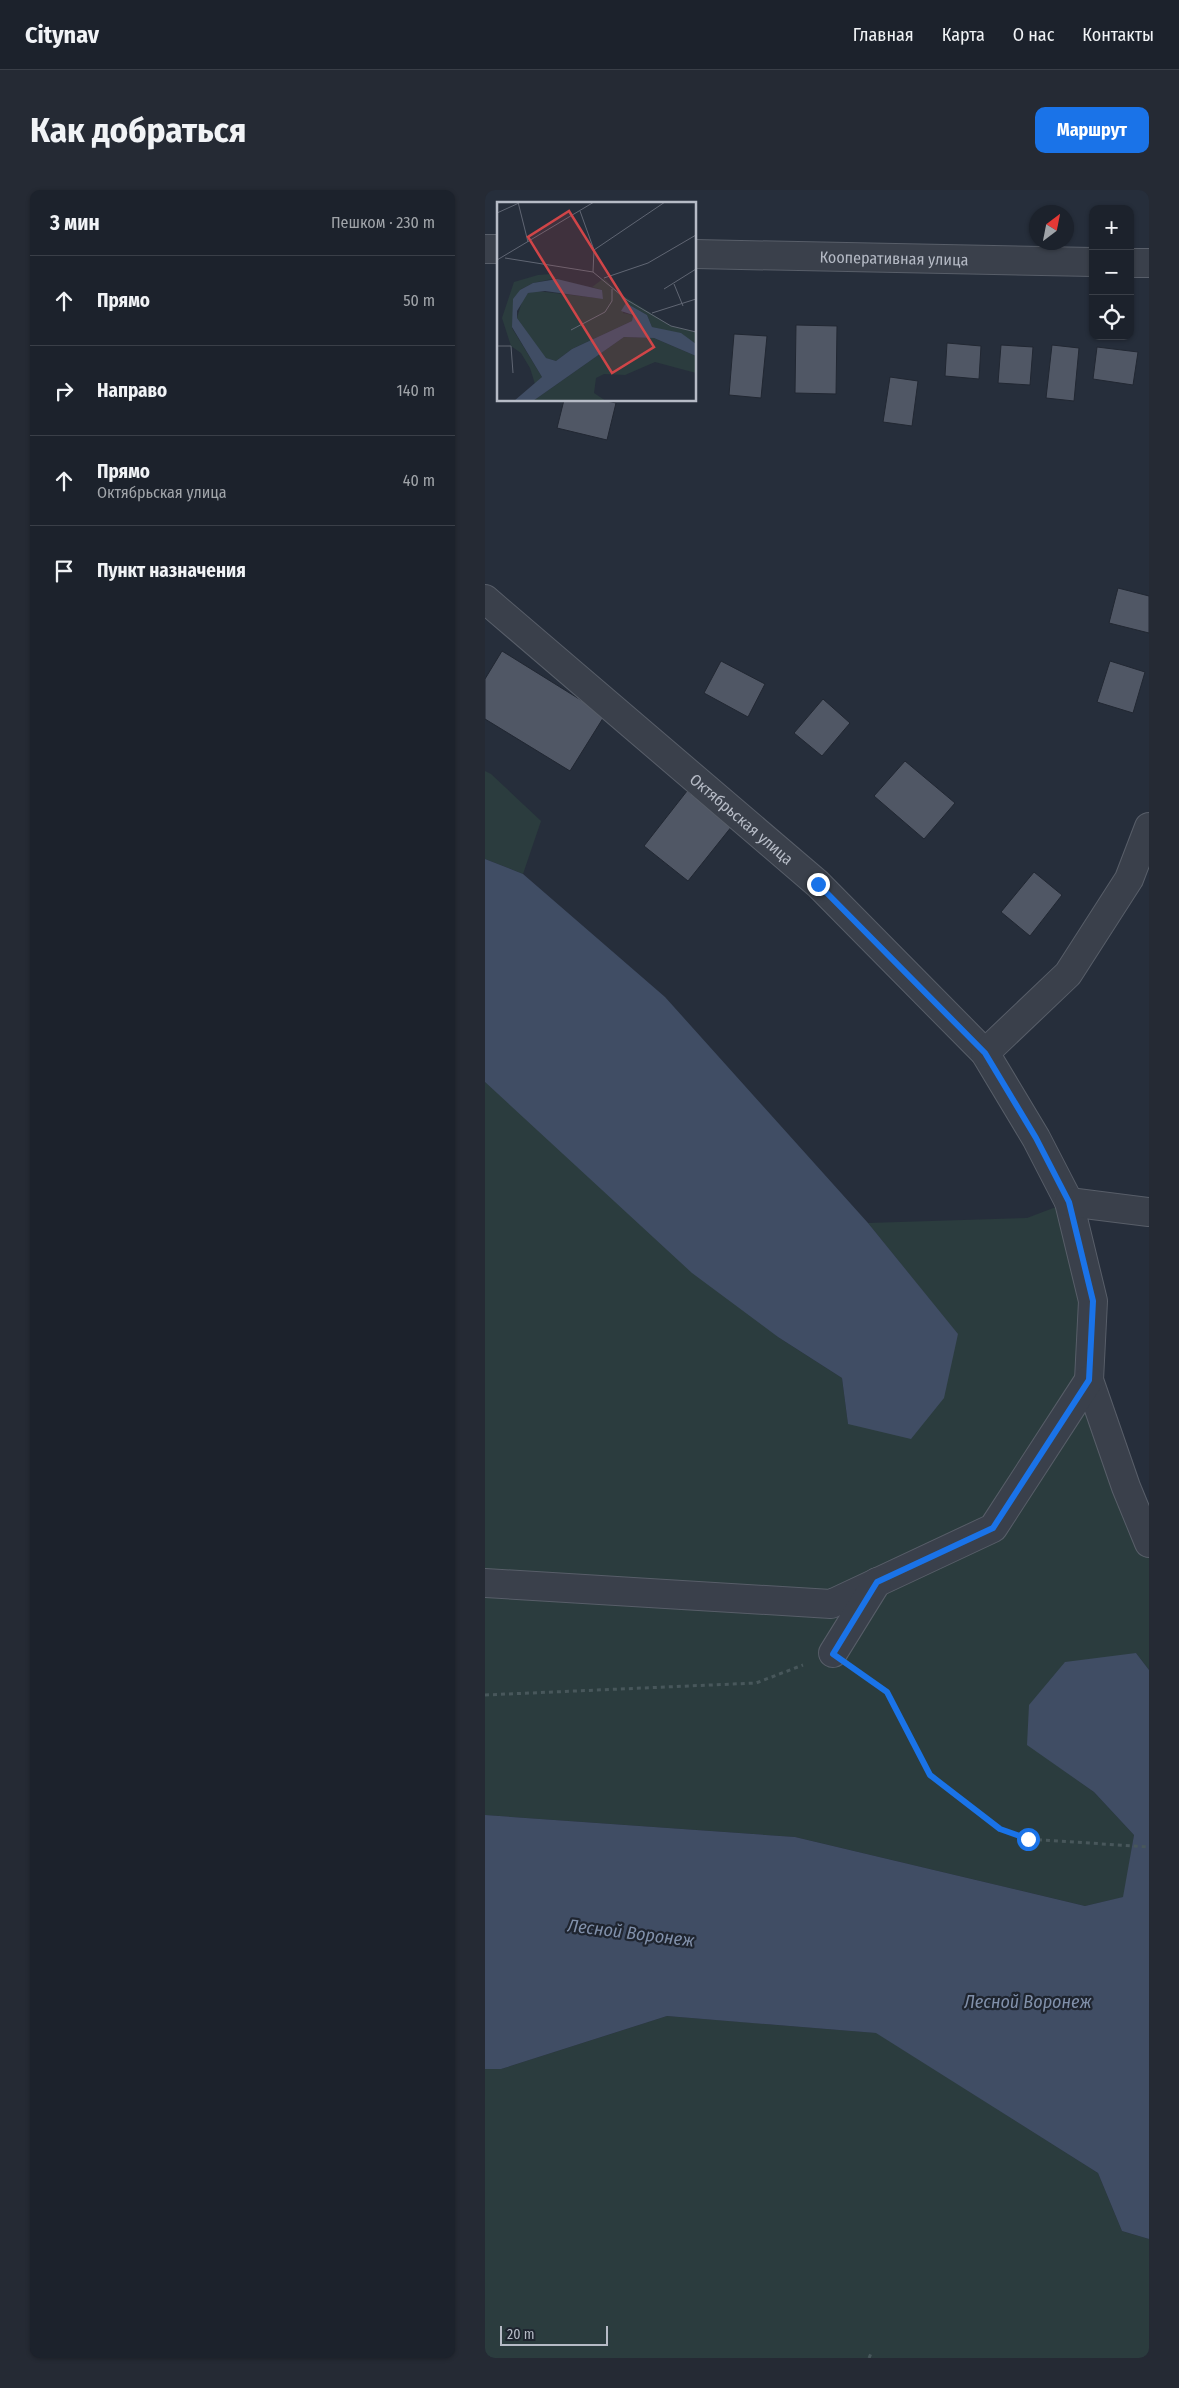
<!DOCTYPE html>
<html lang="ru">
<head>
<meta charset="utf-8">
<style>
	body { margin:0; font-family:"Fira Sans Condensed",sans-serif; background:#252a34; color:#f1f3f6 }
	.controls { position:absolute; right:15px; top:15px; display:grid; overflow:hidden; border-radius:10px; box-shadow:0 1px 4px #0004 }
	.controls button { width:45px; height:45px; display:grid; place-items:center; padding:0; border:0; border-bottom:1px solid #3a3f48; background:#1c222c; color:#f1f3f6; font:25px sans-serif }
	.compass { position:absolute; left:544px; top:15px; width:45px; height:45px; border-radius:50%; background:#1c222c; box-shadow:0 1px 4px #0004; rotate:32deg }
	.scale { position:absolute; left:15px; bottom:12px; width:108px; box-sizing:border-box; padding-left:5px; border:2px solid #b6bbc6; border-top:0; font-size:14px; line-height:18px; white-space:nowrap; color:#b6bbc6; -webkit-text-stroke:4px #1f2530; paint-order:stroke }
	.stop { position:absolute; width:15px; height:15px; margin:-11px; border:4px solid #1a73e8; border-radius:50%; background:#fff }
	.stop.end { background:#1a73e8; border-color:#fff; box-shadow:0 1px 5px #0008 }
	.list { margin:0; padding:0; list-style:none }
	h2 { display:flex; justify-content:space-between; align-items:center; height:65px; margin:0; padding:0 20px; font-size:21px }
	h2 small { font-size:16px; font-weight:400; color:#a0a4a9 }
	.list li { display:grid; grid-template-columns:32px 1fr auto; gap:15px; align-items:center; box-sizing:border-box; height:90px; padding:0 20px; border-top:1px solid #3a3f48 }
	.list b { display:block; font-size:19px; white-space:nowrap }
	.list p { margin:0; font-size:16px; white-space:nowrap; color:#a0a4a9 }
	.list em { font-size:16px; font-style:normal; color:#a0a4a9 }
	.icon { flex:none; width:28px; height:28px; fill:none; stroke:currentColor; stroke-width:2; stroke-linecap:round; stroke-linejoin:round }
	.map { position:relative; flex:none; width:664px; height:2168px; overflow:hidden; border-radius:10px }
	header { display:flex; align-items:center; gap:30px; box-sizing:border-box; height:70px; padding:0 25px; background:#1c222c; border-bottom:1px solid #3a3f48 }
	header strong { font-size:24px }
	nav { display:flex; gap:28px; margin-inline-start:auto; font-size:18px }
	.intro { display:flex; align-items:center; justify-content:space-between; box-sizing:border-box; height:120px; padding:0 30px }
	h1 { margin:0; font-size:35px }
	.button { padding:12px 22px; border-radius:10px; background:#1a73e8; color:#fff; font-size:18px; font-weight:700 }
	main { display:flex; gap:30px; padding:0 30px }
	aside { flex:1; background:#1c222c; border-radius:10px; box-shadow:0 1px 4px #0004 }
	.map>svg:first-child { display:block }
	.green { fill:#2b3c3e }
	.water { fill:#404d64 }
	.building { fill:#505765; stroke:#212732 }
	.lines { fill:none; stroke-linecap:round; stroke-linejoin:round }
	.minor-casing { stroke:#585e69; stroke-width:30 }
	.tertiary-casing { stroke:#585e69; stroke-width:30 }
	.path { stroke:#48575b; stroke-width:3; stroke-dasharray:4 4; stroke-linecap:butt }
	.minor { stroke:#3a404b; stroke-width:28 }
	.tertiary { stroke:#3a404b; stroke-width:28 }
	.route { stroke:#1a73e8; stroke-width:6 }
	.labels { text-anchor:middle; stroke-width:4.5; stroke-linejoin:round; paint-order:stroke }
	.street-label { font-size:16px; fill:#b6bbc6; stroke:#1f2530 }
	.water-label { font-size:18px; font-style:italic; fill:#8190aa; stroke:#1f2530 }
	.inset-road { fill:none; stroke:#606673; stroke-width:1 }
	.view { fill:#d04548; fill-opacity:0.15; stroke:#d04548; stroke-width:2.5 }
	.inset-edge { fill:none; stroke:#b6bbc6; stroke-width:2.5 }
</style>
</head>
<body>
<header>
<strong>Citynav</strong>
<nav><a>Главная</a><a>Карта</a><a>О нас</a><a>Контакты</a></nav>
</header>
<div class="intro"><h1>Как добраться</h1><a class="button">Маршрут</a></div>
<main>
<aside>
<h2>3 мин<small>Пешком · 230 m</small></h2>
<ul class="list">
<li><svg class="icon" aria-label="ahead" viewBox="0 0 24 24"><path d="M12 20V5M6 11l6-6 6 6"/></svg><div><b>Прямо</b></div><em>50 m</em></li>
<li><svg class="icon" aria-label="right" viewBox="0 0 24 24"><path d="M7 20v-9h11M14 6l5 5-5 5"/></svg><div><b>Направо</b></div><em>140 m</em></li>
<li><svg class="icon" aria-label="ahead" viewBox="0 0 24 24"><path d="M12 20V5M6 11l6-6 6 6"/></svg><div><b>Прямо</b><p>Октябрьская улица</p></div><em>40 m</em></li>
<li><svg class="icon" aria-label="arrive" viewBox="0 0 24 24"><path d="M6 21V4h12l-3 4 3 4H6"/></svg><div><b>Пункт назначения</b></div></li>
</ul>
</aside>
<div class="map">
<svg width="664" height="2168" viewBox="0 0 664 2168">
	<rect width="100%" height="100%" fill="#262e3b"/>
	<g class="green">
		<polygon points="0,581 6,584 56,631 38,684 0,669"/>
		<polygon points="0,892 293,1147 357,1188 363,1234 473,1145 383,1033 542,1028 584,1012 604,1190 664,1353 664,1480 651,1463 542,1554 609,1602 649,1645 639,1707 600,1716 310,1647 0,1625"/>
		<polygon points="182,1826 392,1843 613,1983 637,2041 664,2049 664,2168 0,2168 0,1879 16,1879"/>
	</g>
	<g class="water">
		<polygon points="0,669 38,684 180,807 383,1033 473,1144 459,1208 426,1249 363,1234 357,1188 293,1147 207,1083 0,892"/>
		<polygon points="651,1463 664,1480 664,2049 637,2041 613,1983 391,1843 182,1826 16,1879 0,1879 0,1625 310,1647 600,1716 638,1707 649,1645 609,1602 542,1555 544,1515 580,1472"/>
	</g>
	<g class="building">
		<polygon points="311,135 352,136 351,204 310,203"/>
		<polygon points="249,144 282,146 276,208 244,205"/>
		<polygon points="462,153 496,156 494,189 460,186"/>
		<polygon points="516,155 548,157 545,195 513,193"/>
		<polygon points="567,155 594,158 589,211 561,208"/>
		<polygon points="612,157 653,162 648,195 608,189"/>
		<polygon points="405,187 433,191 427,236 398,232"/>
		<polygon points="79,210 117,210 131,213 122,250 72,238"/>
		<polygon points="633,398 664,406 664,443 624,433"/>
		<polygon points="17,461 120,525 85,581 0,529 0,489"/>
		<polygon points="236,471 280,494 263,527 219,503"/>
		<polygon points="625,471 660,482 648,523 612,512"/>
		<polygon points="338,509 365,533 337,566 309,543"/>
		<polygon points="420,571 470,613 439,649 389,606"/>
		<polygon points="202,601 247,636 203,691 159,656"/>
		<polygon points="549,682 577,705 545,746 516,722"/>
	</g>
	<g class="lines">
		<g class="minor-casing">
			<g id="minor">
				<path id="s1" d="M 0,409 L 333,694 L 500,863 L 551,948 L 584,1012 L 608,1111 L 604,1190 L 641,1297 L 664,1353"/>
				<polyline points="500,863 583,784 644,689 664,637"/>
				<polyline points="584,1012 664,1022"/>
				<polyline points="0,1393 346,1414 508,1338 604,1190"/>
				<polyline points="348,1463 392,1392"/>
			</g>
		</g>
		<g class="tertiary-casing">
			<g id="tertiary">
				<polyline points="0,59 14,59"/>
				<path id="s2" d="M 210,64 L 608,72"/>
				<polyline points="645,73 664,73"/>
			</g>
		</g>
		<g class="path">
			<polyline points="374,1482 402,1502 445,1585 515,1639 543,1649 664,1657"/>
			<polyline points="0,1505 271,1493 318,1475"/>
			<polyline points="384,2168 387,2161"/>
		</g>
		<use href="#minor" class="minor"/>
		<use href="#tertiary" class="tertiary"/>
	</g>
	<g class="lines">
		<polyline class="route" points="333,694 500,863 551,948 584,1012 608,1111 604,1190 508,1338 392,1392 348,1464 402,1502 445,1585 515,1639 543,1649"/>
	</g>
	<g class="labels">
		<g class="street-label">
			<text dy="6" stroke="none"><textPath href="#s2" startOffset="199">Кооперативная улица</textPath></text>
			<text dy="6" stroke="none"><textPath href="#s1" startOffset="338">Октябрьская улица</textPath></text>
		</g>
		<g class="water-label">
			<text transform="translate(146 1743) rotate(7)" y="6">Лесной Воронеж</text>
			<text x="543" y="1818">Лесной Воронеж</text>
		</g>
	</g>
	<g transform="translate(12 12)">
		<rect width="199" height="199" fill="#262e3b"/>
		<path d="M 41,73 L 54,72 L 60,76 L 36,81 L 23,88 L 15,126 L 45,175 L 38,182 L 33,166 L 24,151 L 14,144 L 5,116 L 17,80 ZM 107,76 L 122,91 L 174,124 L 199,130 L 199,142 L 182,132 L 155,125 L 150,113 L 129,101 L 126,111 L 136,113 L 135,119 L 75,147 L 59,159 L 48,156 L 20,116 L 26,96 L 31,91 L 40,89 L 100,96 L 105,88 L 95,85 ZM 127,135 L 157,136 L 199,154 L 199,171 L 158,160 L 128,173 L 107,172 L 99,176 L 97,191 L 109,199 L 36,199 Z" fill="#2b3c3e"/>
		<path d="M 60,77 L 105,88 L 106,97 L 48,89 L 31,91 L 20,109 L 20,116 L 49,156 L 59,159 L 75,147 L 135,119 L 136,113 L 124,109 L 129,101 L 150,113 L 155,125 L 184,131 L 199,142 L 199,154 L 157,136 L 127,135 L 36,199 L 17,199 L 45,175 L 15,125 L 16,97 L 23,88 L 36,81 Z" fill="#404d64"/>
		<path class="inset-road" d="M 21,0 L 31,40M 83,9 L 97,48 L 96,70M 0,11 L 22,1M 97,48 L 168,0M 8,56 L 96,70 L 130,98 L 174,124 L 199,130M 0,58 L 97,0M 107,76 L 151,61 L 199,33M 177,82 L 186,104M 167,87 L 199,67M 155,111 L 199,97M 74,128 L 108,110 L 115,99 L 115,87M 0,144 L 14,144 L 16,171"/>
		<path class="view" d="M 72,9 L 157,145 L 115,171 L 31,35 Z"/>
		<rect width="199" height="199" class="inset-edge"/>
	</g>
</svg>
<div class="controls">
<button>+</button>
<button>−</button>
<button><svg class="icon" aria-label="locate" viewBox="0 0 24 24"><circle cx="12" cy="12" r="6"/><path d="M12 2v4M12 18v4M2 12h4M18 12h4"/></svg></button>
</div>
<svg class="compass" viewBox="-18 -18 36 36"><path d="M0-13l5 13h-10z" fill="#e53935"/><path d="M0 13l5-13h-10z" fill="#a0a4a9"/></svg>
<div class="scale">20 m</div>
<div class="stop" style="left:543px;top:1649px"></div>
<div class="stop end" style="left:333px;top:694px"></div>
</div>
</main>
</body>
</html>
